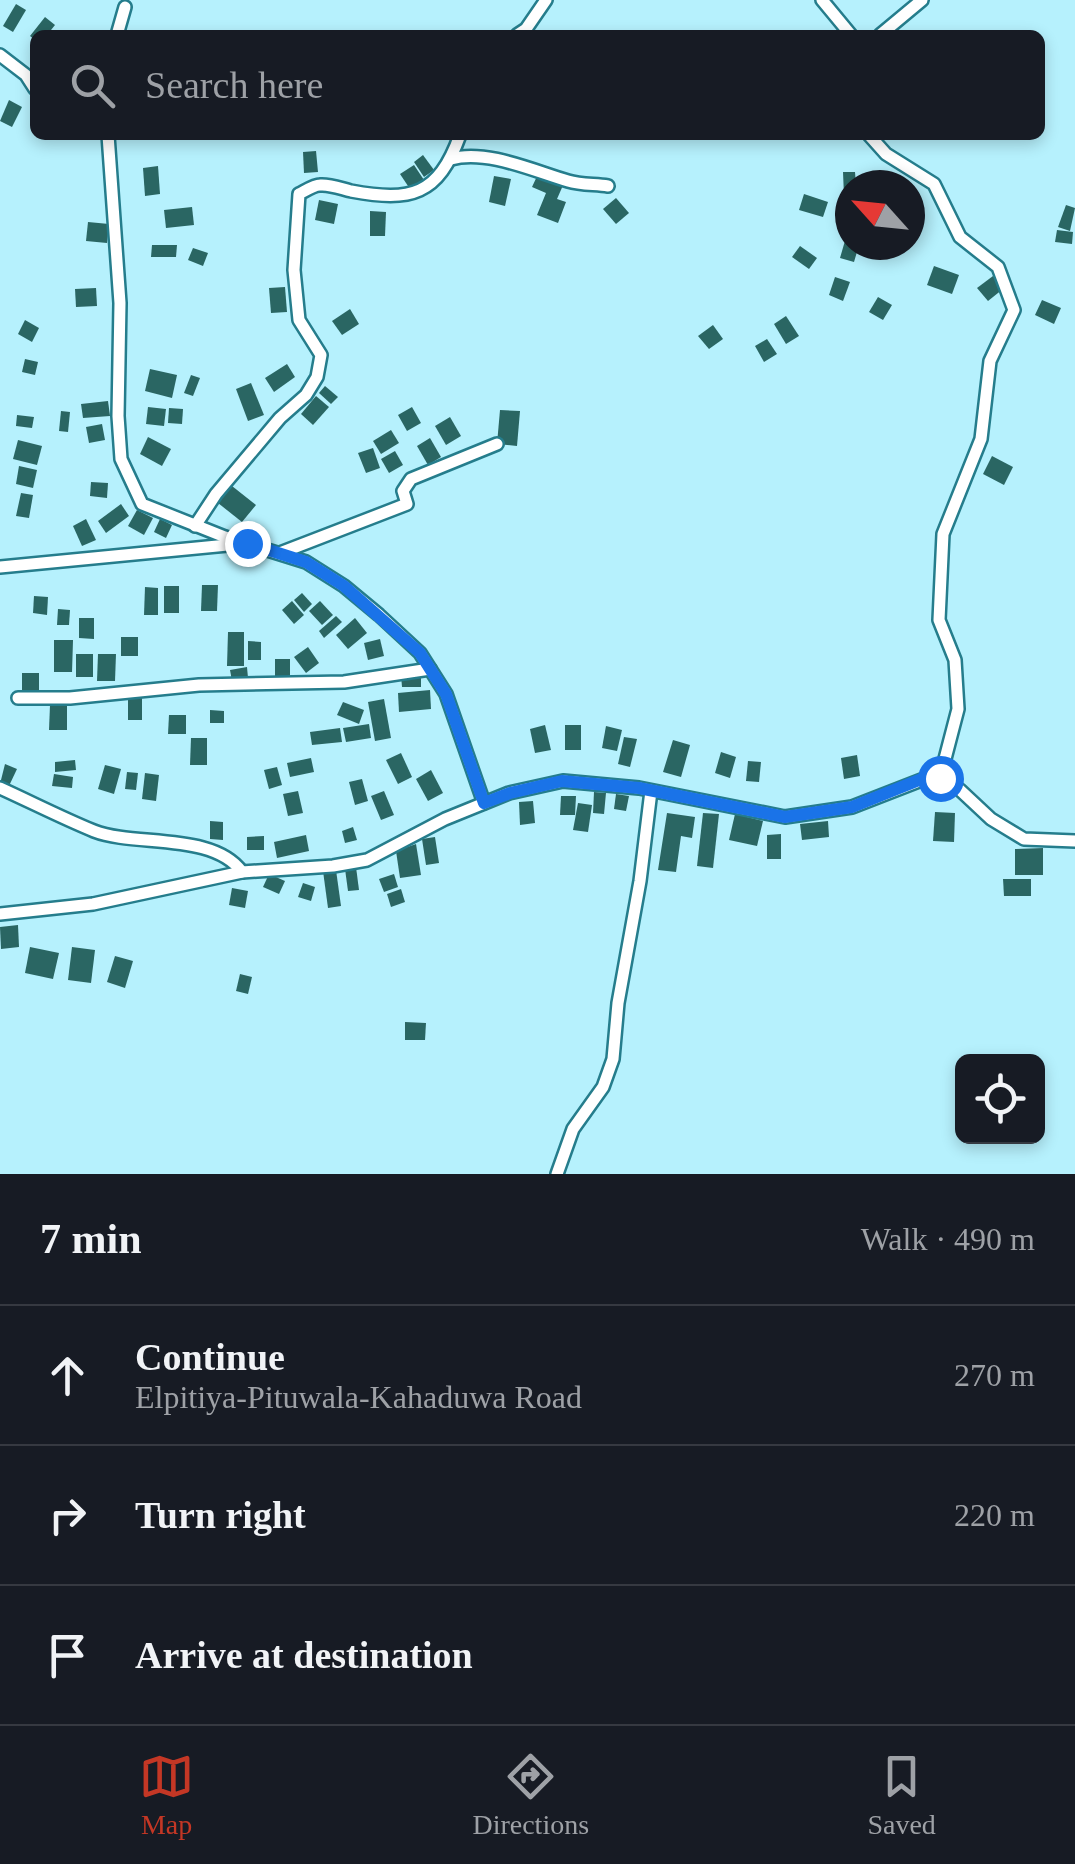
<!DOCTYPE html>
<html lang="en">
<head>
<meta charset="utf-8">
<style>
	body { margin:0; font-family:"Times New Roman",serif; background:#20242c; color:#f1f3f6 }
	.controls { position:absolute; right:30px; bottom:30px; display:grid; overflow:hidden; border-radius:15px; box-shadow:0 5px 15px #0003 }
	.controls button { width:90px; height:90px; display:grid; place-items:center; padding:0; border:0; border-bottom:2px solid #363941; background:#171b24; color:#f1f3f6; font:50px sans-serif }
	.compass { position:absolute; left:835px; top:170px; width:90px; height:90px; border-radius:50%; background:#171b24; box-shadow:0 5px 15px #0003; rotate:297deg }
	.stop { position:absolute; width:30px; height:30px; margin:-22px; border:8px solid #1a73e8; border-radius:50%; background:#fff }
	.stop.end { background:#1a73e8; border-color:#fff; box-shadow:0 2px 10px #0008 }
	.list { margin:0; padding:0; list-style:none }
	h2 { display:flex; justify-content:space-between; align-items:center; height:130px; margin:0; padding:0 40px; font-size:42px }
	h2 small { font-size:32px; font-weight:400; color:#9ea1a6 }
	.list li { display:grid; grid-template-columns:65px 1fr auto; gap:30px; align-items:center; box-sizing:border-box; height:140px; padding:0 40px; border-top:2px solid #363941 }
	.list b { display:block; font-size:38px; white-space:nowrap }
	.list p { margin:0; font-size:32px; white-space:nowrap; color:#9ea1a6 }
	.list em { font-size:32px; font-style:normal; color:#9ea1a6 }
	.icon { flex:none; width:55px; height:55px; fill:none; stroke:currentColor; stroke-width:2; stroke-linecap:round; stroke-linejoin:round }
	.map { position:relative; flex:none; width:1075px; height:1174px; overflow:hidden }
	.search { position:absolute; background:#171b24; box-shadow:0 5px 15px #0003; left:30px; right:30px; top:30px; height:110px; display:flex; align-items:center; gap:25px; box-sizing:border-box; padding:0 35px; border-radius:15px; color:#9ea1a6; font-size:38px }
	.sheet { height:550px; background:#171b24 }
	nav { display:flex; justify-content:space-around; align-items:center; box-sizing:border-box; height:140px; border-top:2px solid #363941; background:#171b24; font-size:28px; color:#9ea1a6 }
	nav a { display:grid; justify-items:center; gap:5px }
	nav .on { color:#c43725 }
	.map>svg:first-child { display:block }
	.building { fill:#2a6663 }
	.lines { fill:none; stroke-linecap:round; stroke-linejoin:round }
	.minor-casing { stroke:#257d8c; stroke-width:16 }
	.minor { stroke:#fff; stroke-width:11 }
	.route { stroke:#1a73e8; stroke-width:12 }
</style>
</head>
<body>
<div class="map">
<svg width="1075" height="1174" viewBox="0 0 1075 1174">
	<rect width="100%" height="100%" fill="#b6f1fd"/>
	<g class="building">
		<polygon points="16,4 26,10 13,32 3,26"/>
		<polygon points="45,17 55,25 47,35 35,35 35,40 30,36"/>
		<polygon points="9,100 22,107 12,127 0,121"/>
		<polygon points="316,151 318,172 304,173 303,152"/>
		<polygon points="423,155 434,170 424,177 414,162"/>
		<polygon points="414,165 424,180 410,189 400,174"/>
		<polygon points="158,166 160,194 145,196 143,168"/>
		<polygon points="539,172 564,183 557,199 566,202 558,223 537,215 546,193 532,187"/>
		<polygon points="843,172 855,172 856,185 850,185 850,195 844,196"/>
		<polygon points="494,176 511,179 505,206 489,202"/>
		<polygon points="804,194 828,202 823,217 799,210"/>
		<polygon points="616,198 629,213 616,224 603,209"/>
		<polygon points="319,200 338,204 334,224 315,220"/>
		<polygon points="1066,205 1075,208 1070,231 1058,227"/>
		<polygon points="192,207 194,225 166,228 164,210"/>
		<polygon points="370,211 386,212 385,236 370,236"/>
		<polygon points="88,222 109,224 107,243 86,241"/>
		<polygon points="849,227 850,245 859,245 854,262 840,258"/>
		<polygon points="1057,230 1073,232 1072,244 1055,242"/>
		<polygon points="152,245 177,245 176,257 151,257"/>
		<polygon points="800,246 817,258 809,269 792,257"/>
		<polygon points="193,248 208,253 203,266 188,260"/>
		<polygon points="934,266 959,275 952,294 927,285"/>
		<polygon points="993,276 1003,289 988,301 977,288"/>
		<polygon points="835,277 850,282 843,301 829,295"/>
		<polygon points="285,287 287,312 271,313 269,288"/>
		<polygon points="96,288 97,306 76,307 75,289"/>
		<polygon points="878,297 892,305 883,320 869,312"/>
		<polygon points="1042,300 1061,308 1054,324 1035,315"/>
		<polygon points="350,309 359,324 342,335 332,321"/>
		<polygon points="786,316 799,336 786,344 774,324"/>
		<polygon points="25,320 39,328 32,342 18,334"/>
		<polygon points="713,325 723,339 709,349 698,336"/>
		<polygon points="767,339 777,354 764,362 755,346"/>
		<polygon points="25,359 38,362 35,375 22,372"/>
		<polygon points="287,364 295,377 274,392 265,378"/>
		<polygon points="150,369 177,375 172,398 145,391"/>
		<polygon points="191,375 200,378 193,396 184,393"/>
		<polygon points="251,383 264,415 248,421 236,389"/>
		<polygon points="325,386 338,397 331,404 319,393"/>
		<polygon points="316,396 329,407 313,425 301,414"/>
		<polygon points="108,401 110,416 83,418 81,404"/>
		<polygon points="148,407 166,409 164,426 146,424"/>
		<polygon points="412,407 421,423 407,431 398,415"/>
		<polygon points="169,408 183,409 182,424 168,423"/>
		<polygon points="500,410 520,411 517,446 497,444"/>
		<polygon points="61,411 70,412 68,432 59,431"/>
		<polygon points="17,415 34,417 32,428 16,426"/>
		<polygon points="450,417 461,436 446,445 435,426"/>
		<polygon points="102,424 105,440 89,443 86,427"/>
		<polygon points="391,430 399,443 381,454 373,441"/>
		<polygon points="148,437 171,449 162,466 140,454"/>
		<polygon points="430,438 441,457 428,465 417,446"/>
		<polygon points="18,440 42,446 37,465 13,459"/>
		<polygon points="373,448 380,468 366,473 358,453"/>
		<polygon points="395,451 403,465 389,473 381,459"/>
		<polygon points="992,456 1013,467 1004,485 983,474"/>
		<polygon points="19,466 37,470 33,488 16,484"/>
		<polygon points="91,482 108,483 107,498 90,496"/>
		<polygon points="232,486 256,505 242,522 218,503"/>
		<polygon points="21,493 33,495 29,518 16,516"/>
		<polygon points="121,504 129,516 106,533 98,521"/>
		<polygon points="137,510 153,518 144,535 128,526"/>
		<polygon points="86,519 96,540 82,546 73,526"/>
		<polygon points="160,519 172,525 166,538 154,532"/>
		<polygon points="202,585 218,585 217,611 201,611"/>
		<rect x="164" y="586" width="15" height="27"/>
		<polygon points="145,587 158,588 158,615 144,615"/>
		<polygon points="302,593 312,604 304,612 294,600"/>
		<polygon points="34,596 48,597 47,615 33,613"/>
		<polygon points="292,601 304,615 294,624 282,610"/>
		<polygon points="320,601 333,615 322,625 309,611"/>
		<polygon points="58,609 70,610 69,625 57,625"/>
		<polygon points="336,616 342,622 324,638 319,631"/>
		<polygon points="79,618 94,618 94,639 79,638"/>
		<polygon points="355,618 367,633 348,649 336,635"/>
		<polygon points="228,632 244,632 244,666 227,666"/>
		<rect x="121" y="637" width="17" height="19"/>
		<polygon points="380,639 384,656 368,660 364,643"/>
		<polygon points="54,640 73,640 72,672 54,672"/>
		<polygon points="248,641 261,642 261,660 248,660"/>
		<polygon points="308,647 319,663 306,673 294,657"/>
		<rect x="76" y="654" width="17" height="23"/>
		<polygon points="98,654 116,654 115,681 97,681"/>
		<rect x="275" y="659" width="15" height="17"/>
		<polygon points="247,667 248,678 232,681 230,670"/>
		<rect x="22" y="673" width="17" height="19"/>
		<polygon points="421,674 421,687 402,687 401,675"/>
		<polygon points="430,690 431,709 399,712 398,693"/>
		<rect x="128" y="697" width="14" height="23"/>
		<polygon points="384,699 391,738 375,741 368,702"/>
		<polygon points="343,702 364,710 359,724 337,715"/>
		<polygon points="50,705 67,705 67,730 49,730"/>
		<polygon points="210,710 224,711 224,723 210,723"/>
		<polygon points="169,715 186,715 186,734 168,734"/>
		<polygon points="369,724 371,738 346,742 343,728"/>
		<polygon points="545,725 551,750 535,753 530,729"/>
		<rect x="565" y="725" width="16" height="25"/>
		<polygon points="606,726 622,730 617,751 602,748"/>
		<polygon points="340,728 342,742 312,745 310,732"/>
		<polygon points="624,737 637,739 630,767 618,764"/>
		<polygon points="191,738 207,738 207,765 190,765"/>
		<polygon points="673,740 690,745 681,777 663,772"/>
		<polygon points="721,752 736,757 730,778 715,773"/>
		<polygon points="401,753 412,777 398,784 386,760"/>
		<polygon points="857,755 860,776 844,779 841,758"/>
		<polygon points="311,758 314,772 290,777 287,763"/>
		<polygon points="75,760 76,770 55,772 55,762"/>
		<polygon points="748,761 761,762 759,782 746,781"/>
		<polygon points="5,764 17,769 8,788 0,784"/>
		<polygon points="105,765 121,769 114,794 98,789"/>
		<polygon points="277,767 282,785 269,789 264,770"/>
		<polygon points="431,770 443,793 428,801 416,779"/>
		<polygon points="127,772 138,773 136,790 125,789"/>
		<polygon points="145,773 159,775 156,801 142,799"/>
		<polygon points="54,774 73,777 72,788 52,786"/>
		<polygon points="362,779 368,801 355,805 349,782"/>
		<polygon points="298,791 303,813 288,816 283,794"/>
		<polygon points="384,791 394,815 381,820 371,796"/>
		<polygon points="594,792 606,793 604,814 593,813"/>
		<polygon points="616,794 629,796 626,811 614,809"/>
		<polygon points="561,796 576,796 575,815 560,815"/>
		<polygon points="533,801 535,823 520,825 519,802"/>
		<polygon points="578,803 592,805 588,832 573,830"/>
		<polygon points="935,812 955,813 954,842 933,841"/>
		<polygon points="667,813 695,817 692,838 681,836 676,872 658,870"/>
		<polygon points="703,813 719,814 713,868 697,866"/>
		<polygon points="735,814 763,821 757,846 729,840"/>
		<polygon points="210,821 223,822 223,840 210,839"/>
		<polygon points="828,821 829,837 802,840 800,824"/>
		<polygon points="353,827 357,840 345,843 342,831"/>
		<polygon points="781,834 781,859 767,859 767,835"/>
		<polygon points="306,835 309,851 277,858 274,842"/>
		<polygon points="264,836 264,850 247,850 247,837"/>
		<polygon points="435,837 439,863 426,865 422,839"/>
		<polygon points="416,844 421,875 400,878 396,851"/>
		<polygon points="1043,848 1043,875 1015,875 1015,849"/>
		<polygon points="356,867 359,890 348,891 345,869"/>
		<polygon points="336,870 341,906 328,908 323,871"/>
		<polygon points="269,874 285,881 279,894 263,887"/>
		<polygon points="394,874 398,887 384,892 379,879"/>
		<polygon points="1003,879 1031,879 1031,896 1004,896"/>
		<polygon points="303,883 315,887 311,901 298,897"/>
		<polygon points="232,888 248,891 245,908 229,905"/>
		<polygon points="401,889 405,902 391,907 387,894"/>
		<polygon points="18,925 19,947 1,949 0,927"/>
		<polygon points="30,947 59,953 53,979 25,973"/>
		<polygon points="72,947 95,950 91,983 68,980"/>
		<polygon points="115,956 133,961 125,988 107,982"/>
		<polygon points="240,974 252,977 248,994 236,991"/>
		<polygon points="405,1022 426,1023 425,1040 405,1040"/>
	</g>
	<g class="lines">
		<g class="minor-casing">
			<g id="minor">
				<polyline points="822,0 851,35"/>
				<polyline points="117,35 125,7"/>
				<polyline points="517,35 526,29 546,0"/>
				<polyline points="880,35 922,0"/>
				<polyline points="0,55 26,75 35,89"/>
				<polyline points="108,135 120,303 118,416 121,459 142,504 225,537 306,562 344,586 379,615 420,653 446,694 484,803"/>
				<polyline points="869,135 886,154 934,184 960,237 998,267 1014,310 990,361 981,439 943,534 939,620 955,660 958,709 940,778"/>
				<path d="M 451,159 C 486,149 534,171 568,181 C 581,185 595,184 608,186"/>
				<path d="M 195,526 L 216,494 L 280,418 L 306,395 L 317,377 L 321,355 L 299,320 L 294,270 L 299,194 C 305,191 314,185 320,185 C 330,184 342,189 351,191 C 411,202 438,196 460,135"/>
				<polyline points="280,553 407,504 403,491 411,479 497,444"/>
				<polyline points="0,567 238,544"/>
				<polyline points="18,698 70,698 199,685 344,682 430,669"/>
				<path d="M 0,788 C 31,802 62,818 94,831 C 135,847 213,832 242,872"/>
				<polyline points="0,914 93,904 242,872 333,866 367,860 445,819 509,793 563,781 639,788 785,817 852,807 924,779 940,778 960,790 991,819 1024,839 1075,841"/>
				<polyline points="557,1174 573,1129 603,1087 613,1059 618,1003 640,881 651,791"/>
			</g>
		</g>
		<use href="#minor" class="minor"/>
	</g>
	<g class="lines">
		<polyline class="route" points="247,543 306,562 344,586 420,653 446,694 484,803 510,793 562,781 639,788 785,817 852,807 924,778 940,778"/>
	</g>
</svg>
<div class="controls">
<button><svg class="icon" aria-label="locate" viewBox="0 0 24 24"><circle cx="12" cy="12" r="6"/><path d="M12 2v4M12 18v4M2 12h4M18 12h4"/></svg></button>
</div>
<svg class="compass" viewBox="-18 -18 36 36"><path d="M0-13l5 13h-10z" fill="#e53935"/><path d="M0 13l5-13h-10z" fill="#9ea1a6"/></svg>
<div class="stop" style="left:940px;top:778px"></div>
<div class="stop end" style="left:247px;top:543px"></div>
<div class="search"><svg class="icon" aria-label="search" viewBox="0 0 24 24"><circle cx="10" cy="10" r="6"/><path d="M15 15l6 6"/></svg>Search here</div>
</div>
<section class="sheet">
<h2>7 min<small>Walk · 490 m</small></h2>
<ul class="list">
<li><svg class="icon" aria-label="ahead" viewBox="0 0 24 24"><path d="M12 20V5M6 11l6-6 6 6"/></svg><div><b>Continue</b><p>Elpitiya-Pituwala-Kahaduwa Road</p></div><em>270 m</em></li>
<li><svg class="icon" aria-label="right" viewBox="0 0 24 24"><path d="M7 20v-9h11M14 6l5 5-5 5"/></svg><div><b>Turn right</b></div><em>220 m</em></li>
<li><svg class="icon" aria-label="arrive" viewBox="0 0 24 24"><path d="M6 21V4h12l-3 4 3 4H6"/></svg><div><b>Arrive at destination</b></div></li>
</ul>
</section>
<nav>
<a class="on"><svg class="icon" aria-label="map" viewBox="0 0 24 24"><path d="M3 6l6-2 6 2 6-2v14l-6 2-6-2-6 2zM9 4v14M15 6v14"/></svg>Map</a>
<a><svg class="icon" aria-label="directions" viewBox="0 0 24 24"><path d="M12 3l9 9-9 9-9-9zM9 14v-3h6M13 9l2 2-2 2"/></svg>Directions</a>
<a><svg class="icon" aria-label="saved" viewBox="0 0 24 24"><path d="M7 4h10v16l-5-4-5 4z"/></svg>Saved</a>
</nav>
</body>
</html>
